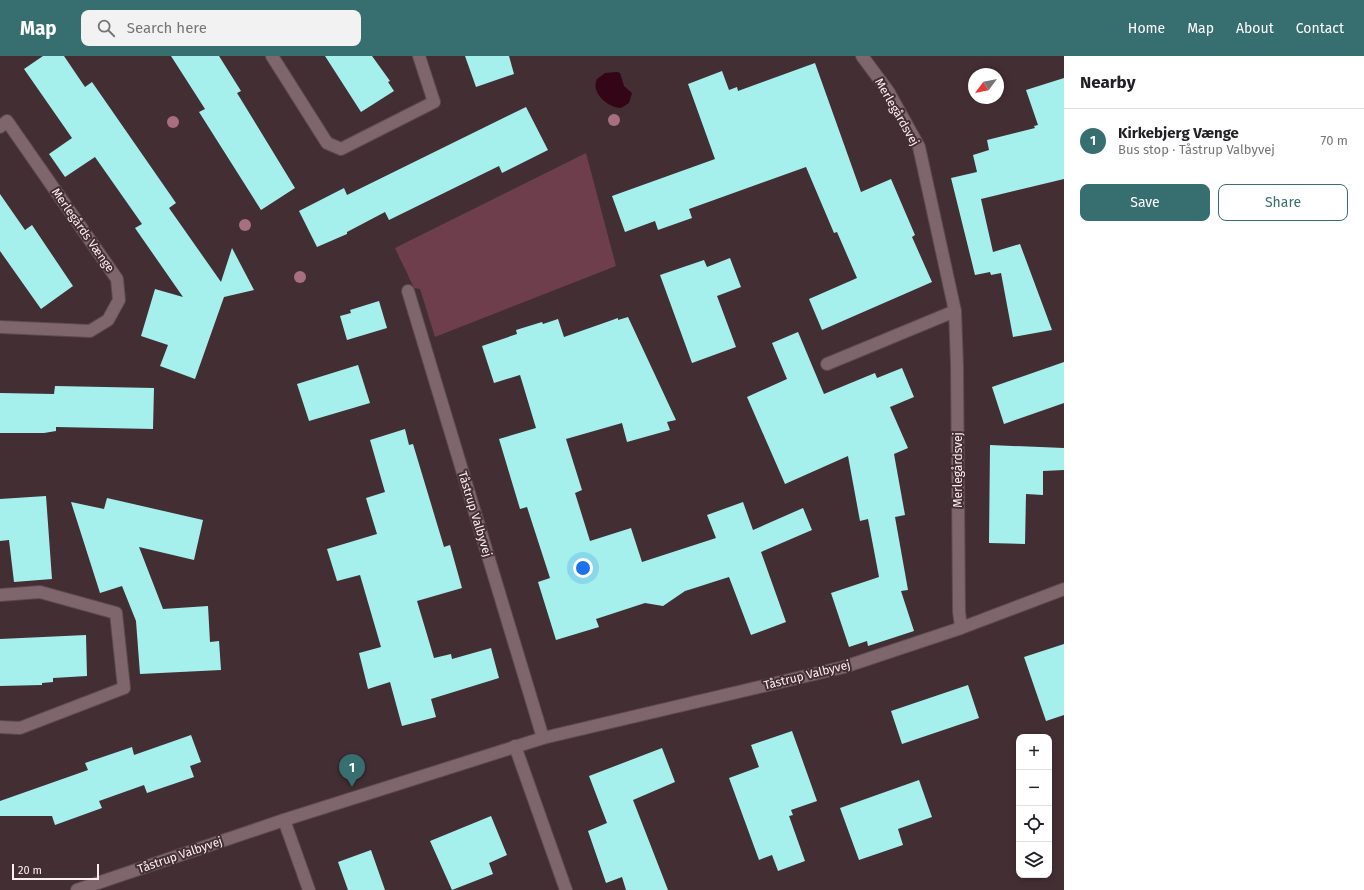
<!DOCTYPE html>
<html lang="en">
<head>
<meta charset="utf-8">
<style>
	body { margin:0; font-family:"Fira Sans",sans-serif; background:#f2f2f2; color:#202124 }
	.controls { position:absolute; right:12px; bottom:12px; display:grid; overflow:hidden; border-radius:8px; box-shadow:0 2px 6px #0003 }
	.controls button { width:36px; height:36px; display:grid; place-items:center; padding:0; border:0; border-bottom:1px solid #e0e0e0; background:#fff; color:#202124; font:20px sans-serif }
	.compass { position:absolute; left:968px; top:12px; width:36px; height:36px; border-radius:50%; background:#fff; box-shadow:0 2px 6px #0003; rotate:238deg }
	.scale { position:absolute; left:12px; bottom:10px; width:87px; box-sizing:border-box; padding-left:4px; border:2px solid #fceef1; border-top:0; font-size:11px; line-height:14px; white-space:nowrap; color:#fceef1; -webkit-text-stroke:3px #432e34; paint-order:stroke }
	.you { position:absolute; left:583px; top:512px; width:14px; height:14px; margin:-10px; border:3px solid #fff; border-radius:50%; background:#1a73e8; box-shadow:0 0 0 6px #1a73e833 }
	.badge { display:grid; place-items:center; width:26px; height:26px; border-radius:50%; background:#376e6f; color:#fff; font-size:13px; font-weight:700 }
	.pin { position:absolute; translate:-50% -33px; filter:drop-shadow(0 1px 2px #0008) }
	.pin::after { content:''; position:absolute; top:21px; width:14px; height:12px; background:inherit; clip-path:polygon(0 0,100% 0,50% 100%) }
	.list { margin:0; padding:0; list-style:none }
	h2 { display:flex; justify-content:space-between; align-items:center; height:52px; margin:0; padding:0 16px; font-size:17px }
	h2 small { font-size:13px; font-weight:400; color:#757577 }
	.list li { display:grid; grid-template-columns:26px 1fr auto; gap:12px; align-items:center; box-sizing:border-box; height:64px; padding:0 16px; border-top:1px solid #e0e0e0 }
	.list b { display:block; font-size:15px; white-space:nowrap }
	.list p { margin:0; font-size:13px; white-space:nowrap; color:#757577 }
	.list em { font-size:13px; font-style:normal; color:#757577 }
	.actions { display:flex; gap:8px; padding:12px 16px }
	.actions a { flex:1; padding:9px 0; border:1px solid #376e6f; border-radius:8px; text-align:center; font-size:14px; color:#376e6f }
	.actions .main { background:#376e6f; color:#fff }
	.icon { flex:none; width:22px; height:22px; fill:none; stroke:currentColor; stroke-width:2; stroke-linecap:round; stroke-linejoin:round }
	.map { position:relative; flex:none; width:1064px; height:834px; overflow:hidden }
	header { display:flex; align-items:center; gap:24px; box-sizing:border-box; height:56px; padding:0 20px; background:#376e6f; color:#fff }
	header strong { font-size:19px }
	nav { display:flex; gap:22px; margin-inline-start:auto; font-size:14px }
	.search { width:280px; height:36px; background:#f2f2f2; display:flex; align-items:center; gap:10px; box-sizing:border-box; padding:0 14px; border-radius:8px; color:#757577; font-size:15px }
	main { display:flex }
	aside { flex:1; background:#fff }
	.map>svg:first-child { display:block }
	.green { fill:#6f3e4c }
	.water { fill:#330517 }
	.building { fill:#a5f0ed }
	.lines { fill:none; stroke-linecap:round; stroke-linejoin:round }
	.street-casing { stroke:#5c4a4e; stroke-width:14 }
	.secondary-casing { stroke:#5c4a4e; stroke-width:14 }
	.street { stroke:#7e666c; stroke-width:12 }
	.secondary { stroke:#7e666c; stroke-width:12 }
	.tree { fill:#a76f7f }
	.labels { text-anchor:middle; stroke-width:4; stroke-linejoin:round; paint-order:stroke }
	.street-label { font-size:12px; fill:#fceef1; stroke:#432e34 }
</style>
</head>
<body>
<header>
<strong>Map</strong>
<div class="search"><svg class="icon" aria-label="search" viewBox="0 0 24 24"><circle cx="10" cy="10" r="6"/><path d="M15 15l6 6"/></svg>Search here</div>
<nav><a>Home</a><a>Map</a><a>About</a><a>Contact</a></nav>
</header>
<main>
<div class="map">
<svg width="1064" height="834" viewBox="0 0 1064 834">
	<rect width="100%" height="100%" fill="#432e34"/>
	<polygon class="green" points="586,97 616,210 435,281 420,233 414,232 395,192"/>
	<path class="water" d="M 617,16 L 620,17 L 624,30 L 632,37 L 629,47 L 621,52 C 608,52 590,36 597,23 L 605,17 Z"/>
	<g class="building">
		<polygon points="43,0 64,0 85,31 92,26 176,147 169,152 221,226 232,192 254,234 224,241 195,323 160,310 168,289 141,280 155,233 183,241 135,172 142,168 95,101 65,121 49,98 72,82 24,13"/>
		<polygon points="171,0 219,0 241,35 237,37 295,132 261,154 199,56 205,53"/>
		<polygon points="325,0 372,0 390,25 388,26 394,35 361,56"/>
		<polygon points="465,0 509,0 514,18 476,31"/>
		<polygon points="815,7 861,136 891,123 915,179 912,181 932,226 822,274 809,243 857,222 837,176 834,177 806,111 689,153 692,162 658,174 655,165 625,176 612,140 715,103 688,28 722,15 729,34 737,31 738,35"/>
		<polygon points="1064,22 1064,123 981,143 993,196 1020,188 1052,274 1013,281 1001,217 991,219 990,216 975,219 951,122 977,116 973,99 989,94 987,84 1035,72 1034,70 1038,69 1026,34"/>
		<polygon points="526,51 548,94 502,117 499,110 389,164 385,156 347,176 347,178 317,191 299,155 344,132 347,139"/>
		<polygon points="0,138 25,174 32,169 73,230 41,253 0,195"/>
		<polygon points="730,202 741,231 717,240 736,291 692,307 660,219 704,204 707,211"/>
		<polygon points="379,245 387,272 347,284 340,260 351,257 350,254"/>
		<polygon points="628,261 676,364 667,366 670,374 627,386 622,367 566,383 582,434 575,437 590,485 631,472 642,506 716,482 707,459 743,446 753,474 803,452 812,474 761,496 786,566 751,579 729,521 685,535 663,550 645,547 596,563 599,571 556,584 538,526 550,522 527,451 520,453 499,383 536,372 520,319 494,327 482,290 517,278 516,274 542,266 543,268 558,263 564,281 618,262 618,264"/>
		<polygon points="798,276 824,338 875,317 877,322 902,312 914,341 890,351 908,392 894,398 905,459 895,461 908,534 901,535 914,575 868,590 867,585 849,591 831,537 879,521 868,463 860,465 848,400 785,428 747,341 787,323 772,287"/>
		<polygon points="1064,306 1064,347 1004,368 992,331"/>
		<polygon points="358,309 370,347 309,365 297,328"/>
		<polygon points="55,330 154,332 153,373 56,371 56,375 44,377 0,377 0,337 54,338"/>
		<polygon points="405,373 409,389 413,388 444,491 450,489 462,532 417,545 434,602 451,598 452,603 491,592 499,622 431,643 436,661 402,670 390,626 368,633 359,597 381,591 360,519 337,525 327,493 377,478 366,442 385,436 370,384"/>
		<polygon points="990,389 1064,392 1064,414 1043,415 1043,439 1026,438 1025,488 989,487"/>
		<polygon points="46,440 52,523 14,526 9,484 0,485 0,443"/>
		<polygon points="107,442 203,464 194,504 139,491 163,553 208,550 210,586 219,585 221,614 140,618 136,565 122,530 100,537 71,446 104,453"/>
		<polygon points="86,579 87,620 53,622 53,626 42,627 42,629 0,630 0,583"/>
		<polygon points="1064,588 1064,659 1046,665 1024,601"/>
		<polygon points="968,629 979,662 902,688 891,655"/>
		<polygon points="792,675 817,745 791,754 793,759 789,760 805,805 778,815 772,799 759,804 729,722 759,711 751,689"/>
		<polygon points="191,679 201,706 190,710 194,721 147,737 144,729 99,745 102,752 55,769 52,760 0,760 0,745 88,714 85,707 132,691 134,699"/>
		<polygon points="662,692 675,726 633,744 668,834 626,834 622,821 606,827 588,775 607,767 589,720"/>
		<polygon points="919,724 932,761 898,773 903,789 859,804 840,752"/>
		<polygon points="491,760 507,799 489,807 493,818 452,834 430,785"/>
		<polygon points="371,794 385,834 348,834 338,806"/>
	</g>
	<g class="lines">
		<g class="street-casing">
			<g id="street">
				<polyline points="272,0 327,87 341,93 434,46 419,0"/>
				<polyline points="862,0 888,35 919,91 955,255 957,309 959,555 961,572"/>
				<polyline points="0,71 7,65 117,223 119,244 108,264 90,275 0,271"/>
				<polyline points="408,235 543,682"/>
				<polyline points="827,308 955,255"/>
				<polyline points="0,539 40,536 116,557 124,632 20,672 0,671"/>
				<polyline points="515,690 566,834"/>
				<polyline points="284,764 309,834"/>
			</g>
		</g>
		<g class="secondary-casing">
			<polyline id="secondary" points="77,834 284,764 543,682 844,611 961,572 1064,533"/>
		</g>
		<use href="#street" class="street"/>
		<use href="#secondary" class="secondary"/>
	</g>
	<g class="tree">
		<circle cx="614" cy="64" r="6"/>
		<circle cx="173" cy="66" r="6"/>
		<circle cx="245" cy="169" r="6"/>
		<circle cx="300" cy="221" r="6"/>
	</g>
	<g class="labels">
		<g class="street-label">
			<text transform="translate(897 56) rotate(60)" y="4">Merlegårdsvej</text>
			<text transform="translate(83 174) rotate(55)" y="4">Merlegårds Vænge</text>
			<text transform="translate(958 414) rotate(-90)" y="4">Merlegårdsvej</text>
			<text transform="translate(475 458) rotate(73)" y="4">Tåstrup Valbyvej</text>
			<text transform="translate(807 619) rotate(-14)" y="4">Tåstrup Valbyvej</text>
			<text transform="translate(180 799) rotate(-19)" y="4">Tåstrup Valbyvej</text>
		</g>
	</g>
</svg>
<div class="controls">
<button>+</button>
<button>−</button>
<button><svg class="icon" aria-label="locate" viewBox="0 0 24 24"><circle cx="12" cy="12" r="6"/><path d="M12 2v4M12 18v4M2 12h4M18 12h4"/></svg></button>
<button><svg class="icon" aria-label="layers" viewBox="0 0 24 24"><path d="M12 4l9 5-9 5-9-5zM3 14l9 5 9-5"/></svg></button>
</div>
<svg class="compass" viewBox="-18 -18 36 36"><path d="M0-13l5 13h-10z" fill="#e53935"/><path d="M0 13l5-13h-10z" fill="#757577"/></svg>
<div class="scale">20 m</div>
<div class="you"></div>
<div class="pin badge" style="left:352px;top:731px">1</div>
</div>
<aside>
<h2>Nearby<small></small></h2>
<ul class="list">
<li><span class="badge">1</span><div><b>Kirkebjerg Vænge</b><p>Bus stop · Tåstrup Valbyvej</p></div><em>70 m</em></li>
</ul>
<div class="actions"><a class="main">Save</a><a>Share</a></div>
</aside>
</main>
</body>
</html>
